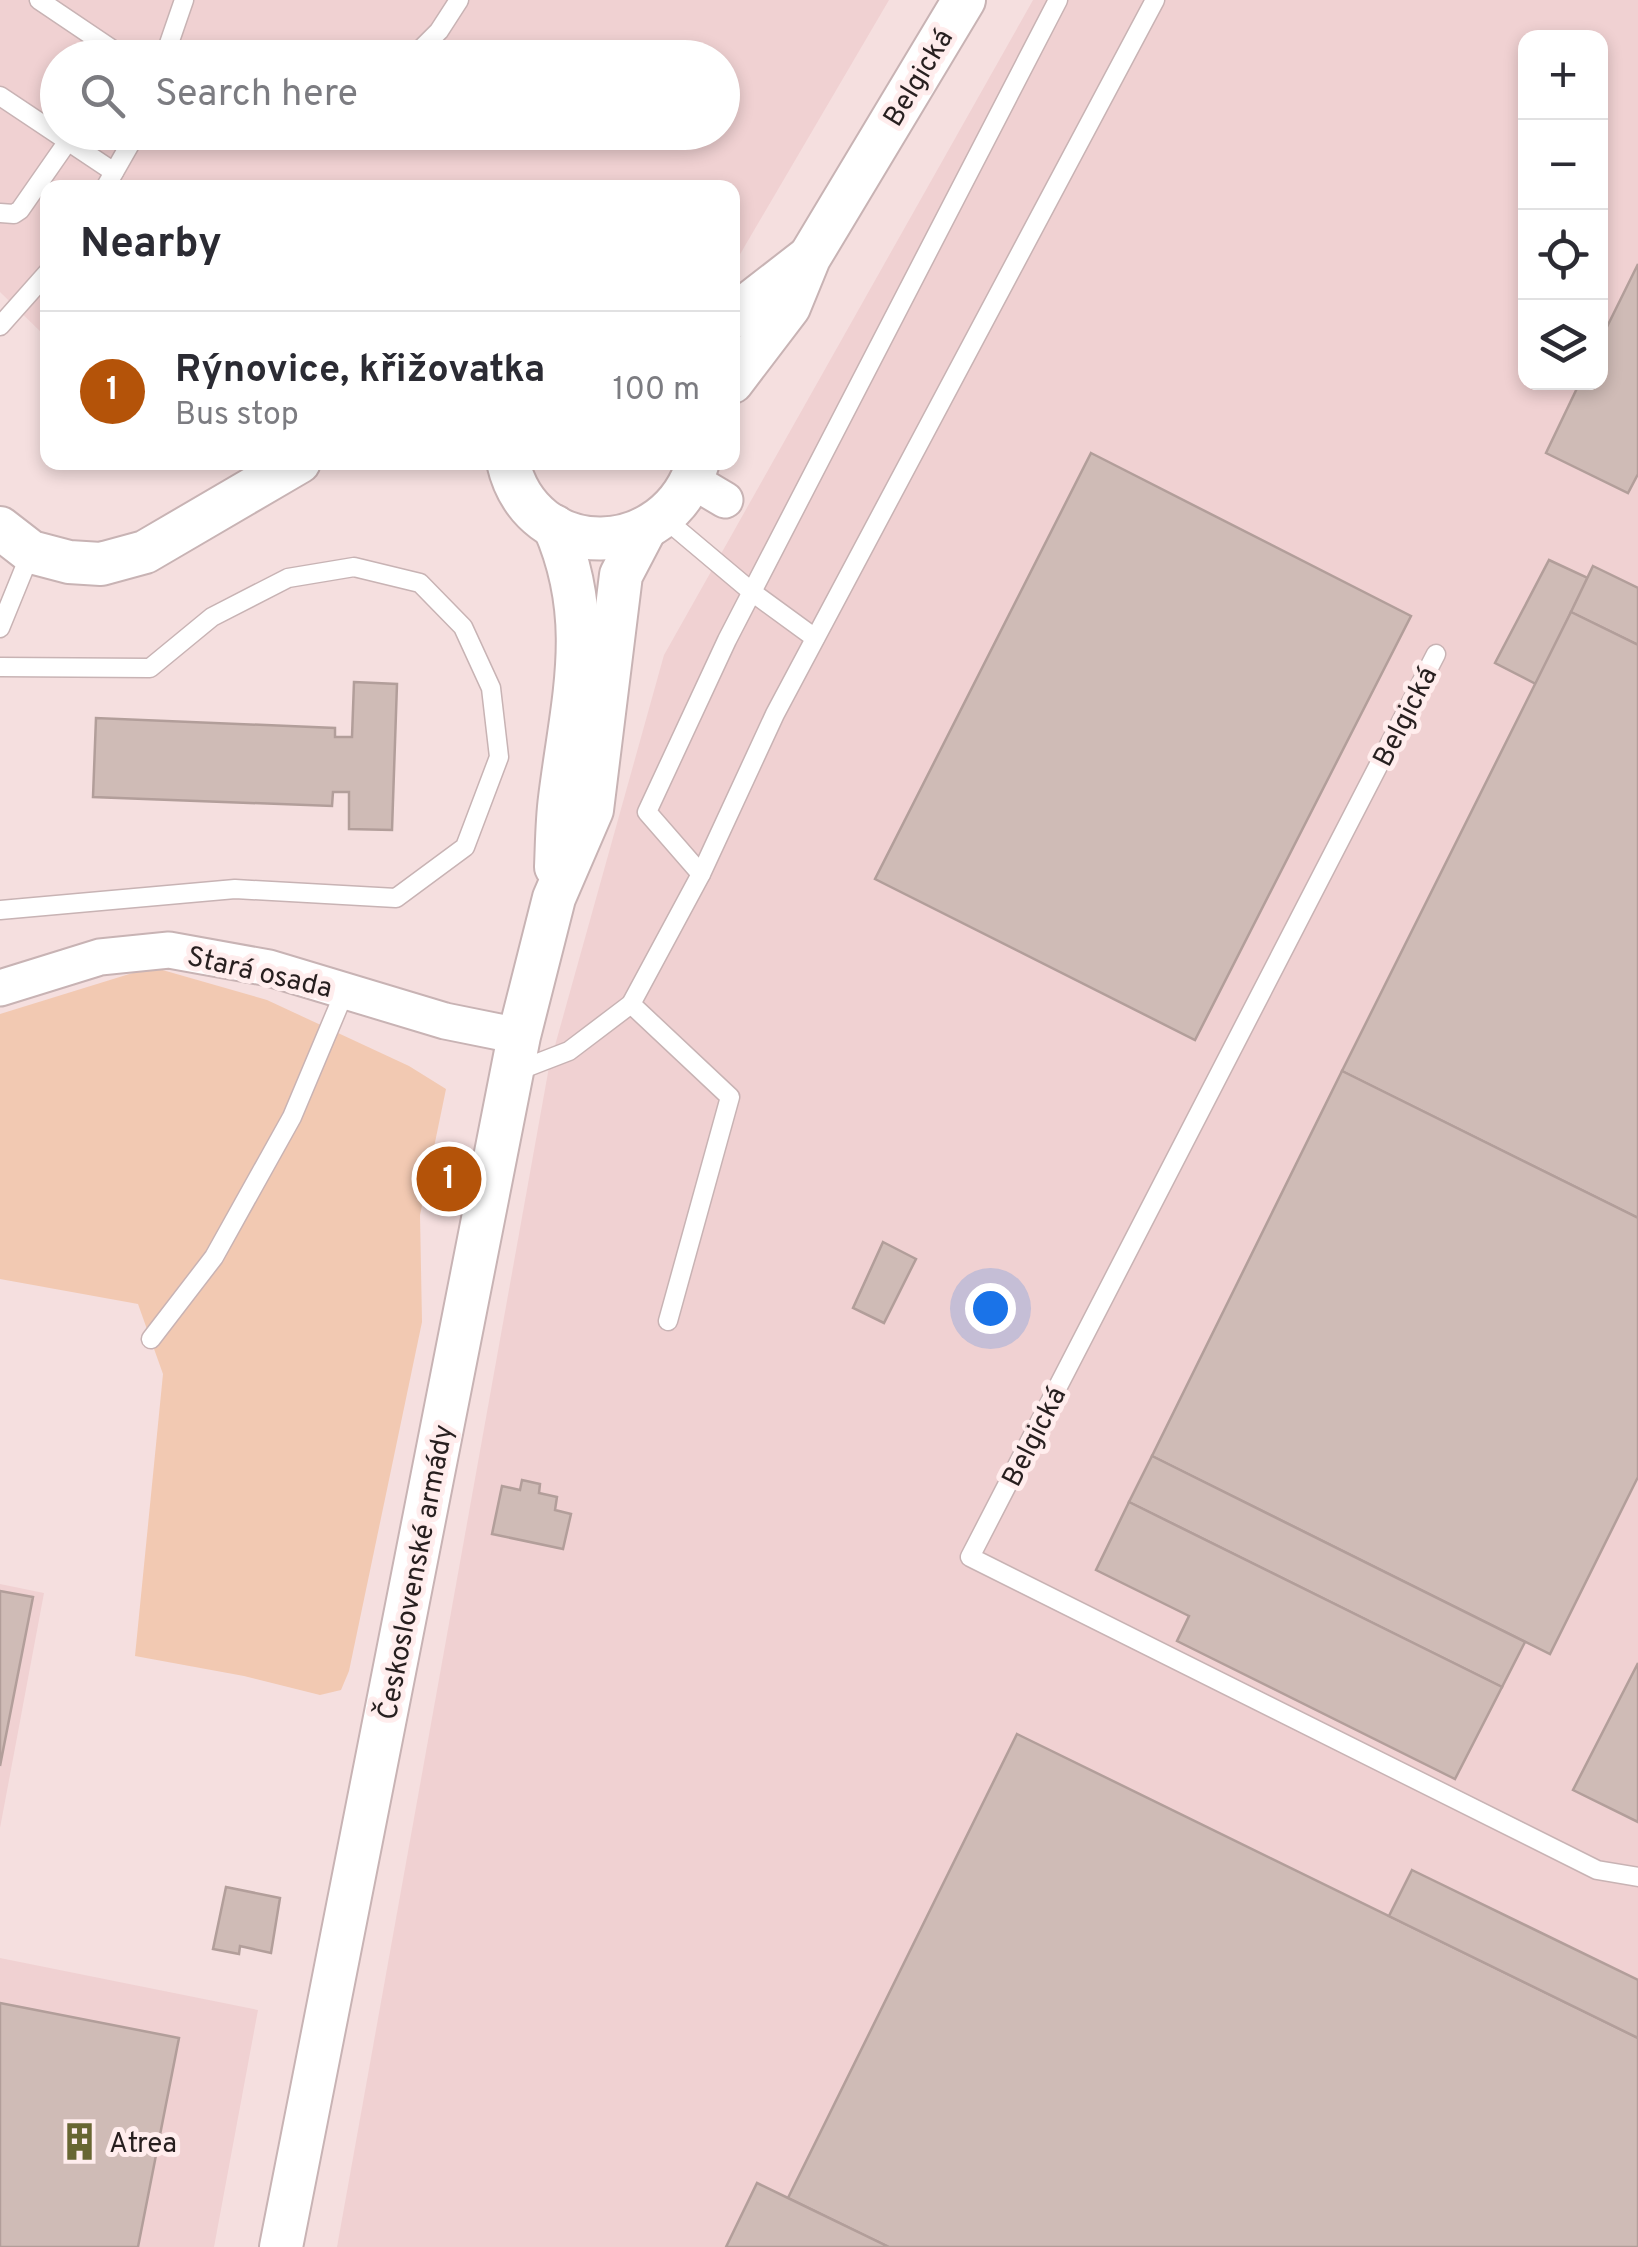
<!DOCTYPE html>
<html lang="en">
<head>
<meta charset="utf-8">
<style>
  :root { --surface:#fff; --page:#f7f7f7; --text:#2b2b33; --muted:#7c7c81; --line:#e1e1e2; --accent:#b45309 }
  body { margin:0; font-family:Overpass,sans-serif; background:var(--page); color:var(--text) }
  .controls { position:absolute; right:30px; top:30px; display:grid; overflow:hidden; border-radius:20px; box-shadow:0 5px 15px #0003 }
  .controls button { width:90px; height:90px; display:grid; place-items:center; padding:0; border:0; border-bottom:2px solid var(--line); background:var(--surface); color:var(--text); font:50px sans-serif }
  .you { position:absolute; left:990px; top:1308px; width:35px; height:35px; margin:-25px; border:8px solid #fff; border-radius:50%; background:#1a73e8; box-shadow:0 0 0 15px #1a73e833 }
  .badge { display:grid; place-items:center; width:65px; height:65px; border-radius:50%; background:var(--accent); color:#fff; font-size:32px; font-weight:700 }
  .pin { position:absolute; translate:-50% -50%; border:5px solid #fff; box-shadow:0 2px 10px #0006 }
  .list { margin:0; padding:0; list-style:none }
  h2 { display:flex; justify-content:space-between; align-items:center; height:130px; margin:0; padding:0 40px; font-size:42px }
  h2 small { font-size:32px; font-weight:400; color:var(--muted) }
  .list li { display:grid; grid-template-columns:65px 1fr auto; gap:30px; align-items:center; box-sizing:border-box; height:160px; padding:0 40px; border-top:2px solid var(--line) }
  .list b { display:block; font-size:38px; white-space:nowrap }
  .list p { margin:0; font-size:32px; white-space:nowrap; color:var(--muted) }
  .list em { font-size:32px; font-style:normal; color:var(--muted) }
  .icon { flex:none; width:55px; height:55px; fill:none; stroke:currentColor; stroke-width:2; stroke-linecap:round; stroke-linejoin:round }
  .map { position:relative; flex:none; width:1638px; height:2247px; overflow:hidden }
  .search { position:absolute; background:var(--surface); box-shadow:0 5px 15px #0003; left:40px; top:40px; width:700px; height:110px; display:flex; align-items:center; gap:25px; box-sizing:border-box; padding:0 35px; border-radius:55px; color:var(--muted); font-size:38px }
  .panel { position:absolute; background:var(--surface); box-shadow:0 5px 15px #0003; left:40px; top:180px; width:700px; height:290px; border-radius:20px }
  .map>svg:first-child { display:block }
  .built { fill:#f0d1d2; fill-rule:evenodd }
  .green { fill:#f2c9b2 }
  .building { fill:#cfbbb6; stroke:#b29e9a; stroke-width:2.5 }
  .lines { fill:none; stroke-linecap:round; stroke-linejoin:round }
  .service-casing { stroke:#c8b3b4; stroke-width:21 }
  .minor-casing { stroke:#c8b3b4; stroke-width:39 }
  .tertiary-casing { stroke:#c8b3b4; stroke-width:46 }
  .service { stroke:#fff; stroke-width:18 }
  .minor { stroke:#fff; stroke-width:35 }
  .tertiary { stroke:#fff; stroke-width:42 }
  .labels { text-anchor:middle; stroke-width:10; stroke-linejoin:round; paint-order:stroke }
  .street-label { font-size:28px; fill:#271f1f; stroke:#ffeded }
  .poi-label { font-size:28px; fill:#271f1f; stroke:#ffeded; text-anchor:start }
</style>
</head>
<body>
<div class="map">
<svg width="1638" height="2247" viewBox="0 0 1638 2247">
  <rect width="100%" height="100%" fill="#f5dfdf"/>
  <g class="built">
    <path d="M 0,0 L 889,0 L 739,256 L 733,258 L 732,188 L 48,188 L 47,338 L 0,292 ZM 58,58 L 722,58 L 722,132 L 58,132 Z"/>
    <path d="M 1033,0 L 1638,0 L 1638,2247 L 337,2247 L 549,1067 L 664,655 ZM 1526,38 L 1600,38 L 1600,382 L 1526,382 Z"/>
    <path d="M 0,1584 L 44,1593 L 0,1828 Z"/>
    <path d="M 0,1958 L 258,2010 L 214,2247 L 0,2247 Z"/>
  </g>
  <path class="green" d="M 152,967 L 267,1000 L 409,1066 L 446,1089 L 420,1215 L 422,1322 L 349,1671 L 341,1690 L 320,1695 L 244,1676 L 135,1656 L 163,1374 L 138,1304 L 0,1279 L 0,1014 Z"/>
  <g class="building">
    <path d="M 1638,264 L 1638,474 L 1628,493 L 1546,453 L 1580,382 L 1600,382 L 1600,341 Z"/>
    <path d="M 1091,453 L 1411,616 L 1195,1040 L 875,879 Z"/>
    <path d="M 1549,560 L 1588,578 L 1536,684 L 1495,663 Z"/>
    <path d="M 1593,566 L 1638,588 L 1638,645 L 1571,612 Z"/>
    <path d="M 1571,612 L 1638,645 L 1638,1218 L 1342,1071 Z"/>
    <path d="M 354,682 L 397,684 L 392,830 L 349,829 L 349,792 L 333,792 L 332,806 L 93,797 L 96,718 L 335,728 L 335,737 L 352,737 Z"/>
    <path d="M 1342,1071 L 1638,1218 L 1638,1477 L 1550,1654 L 1152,1456 Z"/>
    <path d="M 883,1242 L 916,1259 L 884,1323 L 853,1308 Z"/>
    <path d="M 1152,1456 L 1525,1642 L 1502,1687 L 1129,1502 Z"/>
    <path d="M 522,1480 L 540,1484 L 539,1493 L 557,1497 L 555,1510 L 571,1514 L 563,1549 L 492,1534 L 502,1486 L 520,1490 Z"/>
    <path d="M 1129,1502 L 1502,1687 L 1455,1779 L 1177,1641 L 1189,1616 L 1096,1570 Z"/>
    <path d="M 0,1591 L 33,1597 L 0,1766 Z"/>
    <path d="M 1638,1663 L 1638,1822 L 1573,1790 Z"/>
    <path d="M 1017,1734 L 1638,2038 L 1638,2247 L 889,2247 L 788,2198 Z"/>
    <path d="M 1412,1870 L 1638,1980 L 1638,2038 L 1389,1916 Z"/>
    <path d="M 226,1887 L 280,1898 L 271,1953 L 240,1946 L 239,1954 L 213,1949 Z"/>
    <path d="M 0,2003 L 179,2038 L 138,2247 L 0,2247 Z"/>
    <path d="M 757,2183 L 788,2198 L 889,2247 L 726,2247 Z"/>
  </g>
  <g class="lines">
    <defs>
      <g id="service">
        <path d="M 39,0 L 125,58"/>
        <path d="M 164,58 L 184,0"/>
        <path d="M 412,58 L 439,31 L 459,0"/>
        <path d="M 0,96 L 114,172"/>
        <path d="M 218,132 L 234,137 L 271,132"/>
        <path d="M 105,188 L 137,132"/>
        <path d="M 0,213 L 14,214 L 20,210 L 68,141"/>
        <path d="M 0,326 L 48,272"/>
        <path d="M 664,518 L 752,592 L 815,638"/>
        <path d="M 0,628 L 31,552"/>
        <path d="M 1436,654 L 970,1557 L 1597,1870 L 1638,1877"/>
        <path d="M 0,667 L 150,668 L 212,617 L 288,578 L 354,567 L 420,583 L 463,627 L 491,688 L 499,757 L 465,847 L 396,898 L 235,889 L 0,910"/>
        <path d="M 701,874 L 647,812 L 727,640 L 1058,0"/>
        <path d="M 631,1004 L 730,1097 L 668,1321"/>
        <path d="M 512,1073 L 569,1051 L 631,1004 L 701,874 L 775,714 L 1155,0"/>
        <path d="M 151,1339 L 214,1257 L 292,1117 L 345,991"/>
      </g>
      <g id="minor">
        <path d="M 693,481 L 725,500"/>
        <path d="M 0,988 L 100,957 L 169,950 L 269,968 L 445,1021 L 519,1036"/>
      </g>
      <g id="tertiary">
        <path d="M 732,317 L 808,258"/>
        <path d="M 732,382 L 789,307 L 809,258 L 964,0"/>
        <path d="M 508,462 C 532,566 669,562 698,462"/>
        <path d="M 554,526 C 596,621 572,701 560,798 C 557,821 557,844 556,867"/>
        <path d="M 0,528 L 31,552 L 69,562 L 101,564 L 145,552 L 299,462"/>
        <path d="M 281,2247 L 519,1036 L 554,898 L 592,810 L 621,575 L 644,531"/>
      </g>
    </defs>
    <use href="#service" class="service-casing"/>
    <use href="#minor" class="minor-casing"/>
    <use href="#tertiary" class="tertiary-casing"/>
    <use href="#service" class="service"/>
    <use href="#minor" class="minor"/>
    <use href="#tertiary" class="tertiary"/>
  </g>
  <defs>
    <symbol id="building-bare" viewBox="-9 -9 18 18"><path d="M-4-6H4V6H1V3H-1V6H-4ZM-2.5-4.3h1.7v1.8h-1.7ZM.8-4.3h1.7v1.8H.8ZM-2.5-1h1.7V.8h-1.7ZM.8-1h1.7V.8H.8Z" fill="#686632" stroke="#ffeded" stroke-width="2.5" paint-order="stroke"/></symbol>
  </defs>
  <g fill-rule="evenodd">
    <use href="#building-bare" x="52" y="2114" width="55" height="55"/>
  </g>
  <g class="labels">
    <g class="street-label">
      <text transform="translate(917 77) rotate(-59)" y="10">Belgická</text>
      <text transform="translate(1404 716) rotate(-63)" y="10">Belgická</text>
      <text transform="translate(260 971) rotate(13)" y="10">Stará osada</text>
      <text transform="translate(1033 1436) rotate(-63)" y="10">Belgická</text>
      <text transform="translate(414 1572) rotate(-79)" y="10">Československé armády</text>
    </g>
    <g class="poi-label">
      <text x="109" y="2152">Atrea</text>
    </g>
  </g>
</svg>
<div class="controls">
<button>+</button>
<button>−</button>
<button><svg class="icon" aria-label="locate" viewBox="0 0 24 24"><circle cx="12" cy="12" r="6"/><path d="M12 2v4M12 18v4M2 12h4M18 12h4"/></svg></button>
<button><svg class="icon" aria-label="layers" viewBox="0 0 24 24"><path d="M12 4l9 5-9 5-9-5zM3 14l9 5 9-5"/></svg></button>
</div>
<div class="you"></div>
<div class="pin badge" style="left:449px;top:1179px">1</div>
<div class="search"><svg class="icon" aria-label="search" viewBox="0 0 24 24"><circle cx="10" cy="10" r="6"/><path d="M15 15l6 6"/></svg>Search here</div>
<section class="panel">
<h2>Nearby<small></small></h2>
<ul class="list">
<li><span class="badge">1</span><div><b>Rýnovice, křižovatka</b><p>Bus stop</p></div><em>100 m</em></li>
</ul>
</section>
</div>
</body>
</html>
